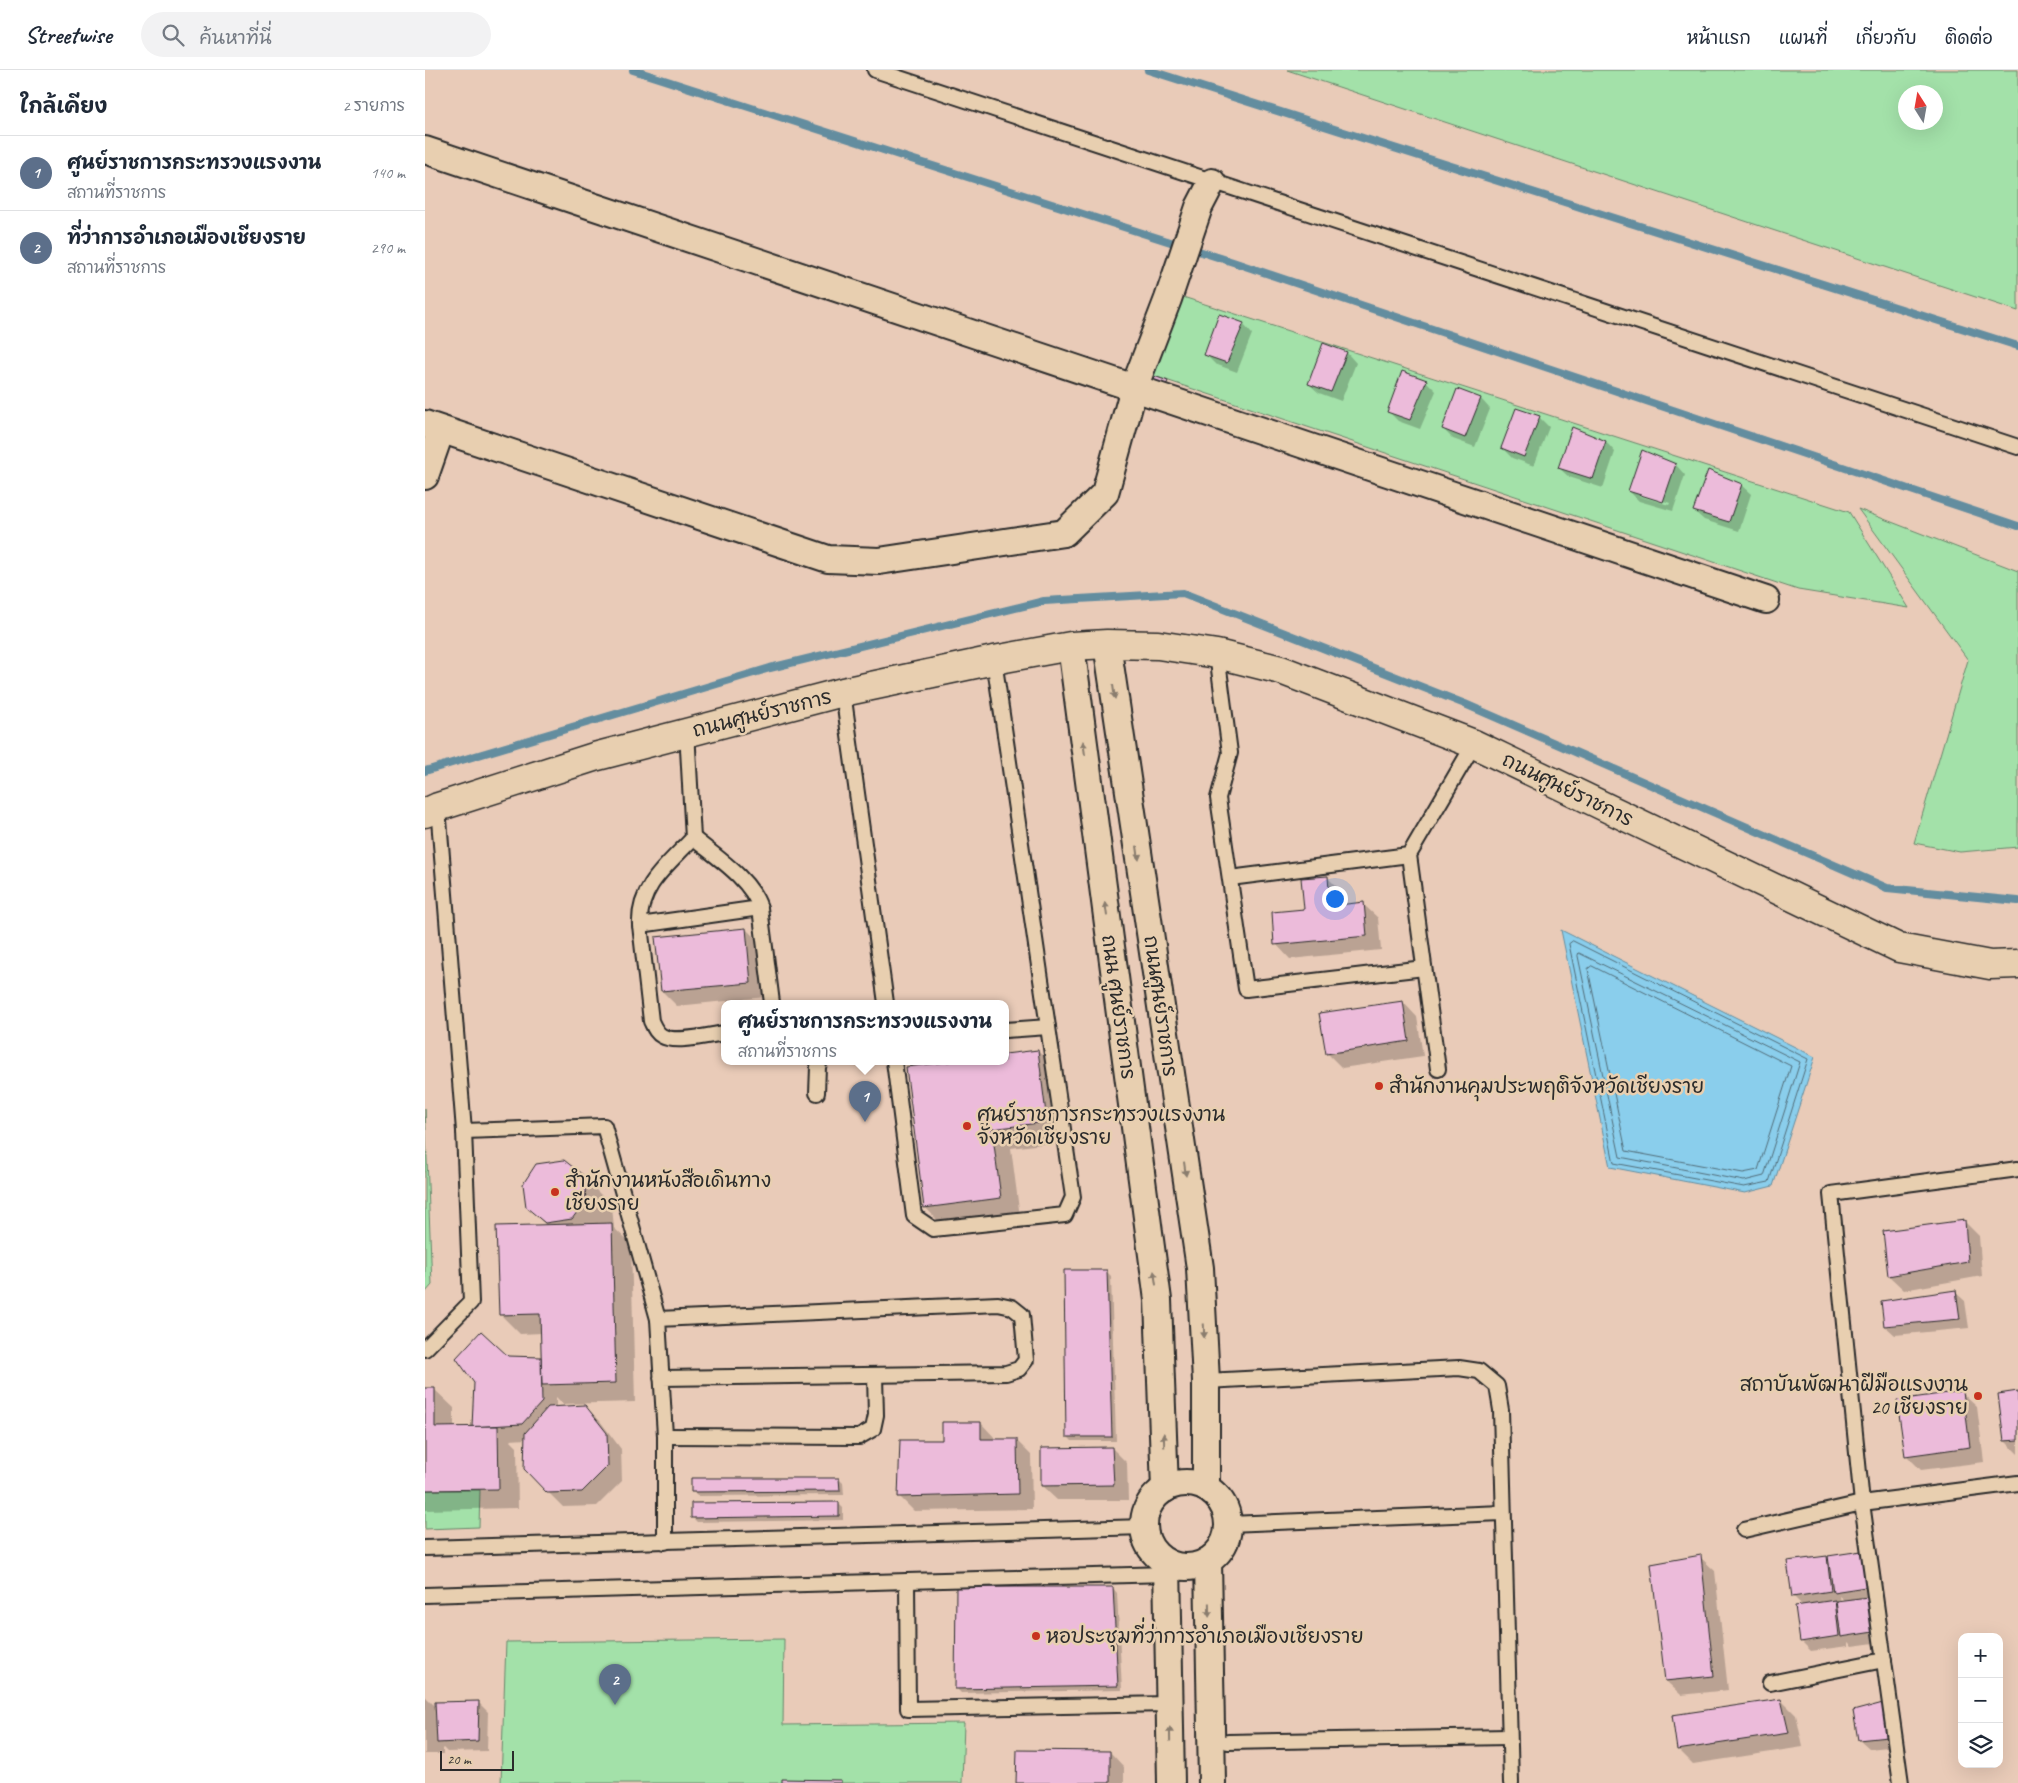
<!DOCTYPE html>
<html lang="th">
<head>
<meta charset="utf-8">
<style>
  :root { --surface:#fff; --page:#f2f2f3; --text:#1f2937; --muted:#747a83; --line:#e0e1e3; --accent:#7c3aed }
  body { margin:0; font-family:Caveat,"Playpen Sans Thai",sans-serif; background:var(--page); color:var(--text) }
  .controls { position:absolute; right:15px; bottom:15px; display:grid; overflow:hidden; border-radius:10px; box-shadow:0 5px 20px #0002 }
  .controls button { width:45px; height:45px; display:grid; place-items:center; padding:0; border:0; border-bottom:1px solid var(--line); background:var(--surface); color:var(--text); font:25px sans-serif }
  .compass { position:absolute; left:1473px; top:15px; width:45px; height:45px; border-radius:50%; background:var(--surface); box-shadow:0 5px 20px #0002; rotate:349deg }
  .scale { position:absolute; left:15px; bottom:12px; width:74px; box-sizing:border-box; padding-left:5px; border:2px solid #2b2b2b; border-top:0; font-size:14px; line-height:18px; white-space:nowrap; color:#2b2b2b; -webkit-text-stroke:4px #e8cfb0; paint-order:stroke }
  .you { position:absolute; left:909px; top:828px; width:18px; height:18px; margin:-12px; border:4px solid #fff; border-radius:50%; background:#1a73e8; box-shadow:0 0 0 8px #1a73e833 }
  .badge { display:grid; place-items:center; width:32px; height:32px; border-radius:50%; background:var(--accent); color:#fff; font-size:16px; font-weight:700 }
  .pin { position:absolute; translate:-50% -41px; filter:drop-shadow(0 1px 2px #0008) }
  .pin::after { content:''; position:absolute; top:26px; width:18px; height:15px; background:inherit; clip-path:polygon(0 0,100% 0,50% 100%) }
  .popup { position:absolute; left:296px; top:930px; width:288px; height:65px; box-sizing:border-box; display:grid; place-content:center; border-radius:10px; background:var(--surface); filter:drop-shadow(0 1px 4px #0005); font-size:16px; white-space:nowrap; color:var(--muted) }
  .popup b { font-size:19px; color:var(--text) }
  .popup::after { content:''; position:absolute; left:50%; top:100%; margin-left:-10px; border:10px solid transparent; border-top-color:var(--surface) }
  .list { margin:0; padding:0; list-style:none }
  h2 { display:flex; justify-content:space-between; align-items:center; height:65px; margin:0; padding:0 20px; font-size:21px }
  h2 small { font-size:16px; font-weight:400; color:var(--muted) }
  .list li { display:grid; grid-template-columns:32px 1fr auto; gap:15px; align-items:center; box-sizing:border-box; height:75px; padding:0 20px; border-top:1px solid var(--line) }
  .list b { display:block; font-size:19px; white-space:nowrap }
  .list p { margin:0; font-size:16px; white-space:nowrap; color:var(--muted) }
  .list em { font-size:16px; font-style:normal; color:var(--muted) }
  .icon { flex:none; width:28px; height:28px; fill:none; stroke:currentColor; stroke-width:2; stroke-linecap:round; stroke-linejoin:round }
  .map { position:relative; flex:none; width:1593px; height:1713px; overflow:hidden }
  header { display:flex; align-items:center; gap:30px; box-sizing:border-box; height:70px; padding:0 25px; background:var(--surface); border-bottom:1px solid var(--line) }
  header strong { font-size:24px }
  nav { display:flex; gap:28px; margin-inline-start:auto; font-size:18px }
  .search { width:350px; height:45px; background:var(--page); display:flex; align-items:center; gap:12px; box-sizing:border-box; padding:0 18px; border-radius:28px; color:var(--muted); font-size:19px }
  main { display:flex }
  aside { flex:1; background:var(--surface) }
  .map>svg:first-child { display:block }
  .green { fill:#a3e1a9; stroke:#67866a; fill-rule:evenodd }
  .water { fill:#8aceec; stroke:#648d9f }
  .shadow { fill:#0003; fill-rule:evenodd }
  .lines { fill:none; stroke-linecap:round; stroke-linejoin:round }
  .shore { stroke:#516c78; stroke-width:1 }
  .stream { stroke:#648d9f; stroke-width:8 }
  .building { fill:#ecbbda; stroke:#2b2b2b }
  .service-casing { stroke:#2b2b2b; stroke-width:18 }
  .minor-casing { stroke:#2b2b2b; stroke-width:30 }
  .tertiary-casing { stroke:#2b2b2b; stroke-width:31 }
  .service { stroke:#e8cfb0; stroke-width:14 }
  .minor { stroke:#e8cfb0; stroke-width:26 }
  .tertiary { stroke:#e8cfb0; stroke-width:28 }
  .oneway { fill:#8a7d6e }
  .poi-dot { fill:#c8321e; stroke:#e8cfb0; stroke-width:2 }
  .labels { text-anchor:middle; stroke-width:5; stroke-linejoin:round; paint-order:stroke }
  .street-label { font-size:20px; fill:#2b2b2b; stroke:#e8cfb0 }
  .poi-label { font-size:20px; fill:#2b2b2b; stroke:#e8cfb0; text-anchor:start }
</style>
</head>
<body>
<header>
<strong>Streetwise</strong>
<div class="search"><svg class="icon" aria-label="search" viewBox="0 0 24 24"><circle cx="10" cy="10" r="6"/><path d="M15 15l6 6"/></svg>ค้นหาที่นี่</div>
<nav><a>หน้าแรก</a><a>แผนที่</a><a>เกี่ยวกับ</a><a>ติดต่อ</a></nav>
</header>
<main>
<aside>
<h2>ใกล้เคียง<small>2 รายการ</small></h2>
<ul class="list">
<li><span class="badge" style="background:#5c6f8a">1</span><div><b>ศูนย์ราชการกระทรวงแรงงาน</b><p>สถานที่ราชการ</p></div><em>140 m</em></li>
<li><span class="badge" style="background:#5c6f8a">2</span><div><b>ที่ว่าการอำเภอเมืองเชียงราย</b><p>สถานที่ราชการ</p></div><em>290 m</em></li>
</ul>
</aside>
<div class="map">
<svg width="1593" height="1713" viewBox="0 0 1593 1713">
  <rect width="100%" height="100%" fill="#e9cbb8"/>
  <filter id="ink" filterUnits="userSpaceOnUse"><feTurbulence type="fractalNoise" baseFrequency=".02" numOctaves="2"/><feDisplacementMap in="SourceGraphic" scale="10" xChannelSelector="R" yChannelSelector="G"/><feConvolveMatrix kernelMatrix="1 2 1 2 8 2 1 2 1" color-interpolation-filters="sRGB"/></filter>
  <g filter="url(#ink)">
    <g class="green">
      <path d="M 862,0 L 1593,0 L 1593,241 ZM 1510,22 L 1510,52 L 1480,52 L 1480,22 Z"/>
      <path d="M 758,227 L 1424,442 L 1484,538 L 1373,520 L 726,305 Z"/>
      <path d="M 1433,439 L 1593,501 L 1593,777 L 1535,782 L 1489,773 L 1543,590 Z"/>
      <path d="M 0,1038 L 7,1215 L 0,1223 Z"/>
      <path d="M 0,1420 L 55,1420 L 54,1457 L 0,1459 Z"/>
      <path d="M 359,1569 L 358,1655 L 539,1653 L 537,1713 L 76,1713 L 81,1572 Z"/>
    </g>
    <path class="water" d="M 1136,860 L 1390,987 L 1348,1116 L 1320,1123 L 1185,1097 Z"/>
    <g class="shadow">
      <path d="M 818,254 L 827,264 L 812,302 L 790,294 L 780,284 Z"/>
      <path d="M 899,275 L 922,283 L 931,293 L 916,331 L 894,323 L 884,314 Z"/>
      <path d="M 1001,311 L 1011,321 L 995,359 L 973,351 L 964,342 Z"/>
      <path d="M 1056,329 L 1065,339 L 1050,377 L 1028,369 L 1018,359 Z"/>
      <path d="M 1091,339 L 1115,348 L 1124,357 L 1109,396 L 1087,388 L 1077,378 Z"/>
      <path d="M 1181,372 L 1190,382 L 1178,418 L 1144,407 L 1134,398 Z"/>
      <path d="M 1218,382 L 1251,395 L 1260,405 L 1248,441 L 1214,431 L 1204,421 ZM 1214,423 L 1245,433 L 1244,435 L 1214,426 Z"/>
      <path d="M 1316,415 L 1326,424 L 1314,461 L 1279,450 L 1269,441 Z"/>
      <path d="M 902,807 L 917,822 L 918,836 L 938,834 L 953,848 L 956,880 L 865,889 L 851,874 L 880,840 Z"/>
      <path d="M 321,859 L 336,874 L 340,927 L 252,936 L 237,921 Z"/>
      <path d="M 978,932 L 992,947 L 998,986 L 917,998 L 902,983 Z"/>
      <path d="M 613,981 L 632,1001 L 641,1071 L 586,1078 L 595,1147 L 519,1157 L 500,1137 L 482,998 L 539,991 L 580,991 L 580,986 Z"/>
      <path d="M 158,1107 L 187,1136 L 189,1158 L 206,1174 L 210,1332 L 138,1334 L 131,1327 L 131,1338 L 160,1336 L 175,1351 L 196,1379 L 197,1411 L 172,1436 L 138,1437 L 123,1422 L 101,1369 L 85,1370 L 92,1377 L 93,1438 L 0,1440 L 0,1319 L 9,1319 L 29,1338 L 29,1358 L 49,1358 L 82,1287 L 115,1288 L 117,1290 L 117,1263 L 95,1264 L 75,1244 L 122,1156 L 102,1137 Z"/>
      <path d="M 1539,1151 L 1554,1166 L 1557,1206 L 1479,1220 L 1464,1206 Z"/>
      <path d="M 681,1201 L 686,1206 L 691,1371 L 647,1371 L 642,1366 Z"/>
      <path d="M 1530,1222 L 1540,1231 L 1544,1258 L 1470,1265 L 1460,1256 Z"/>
      <path d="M 1537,1323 L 1552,1337 L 1559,1392 L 1496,1400 L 1481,1385 Z"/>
      <path d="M 1593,1323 L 1593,1384 L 1580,1371 Z"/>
      <path d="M 556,1353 L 570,1368 L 570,1370 L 592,1371 L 606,1385 L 607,1439 L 489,1441 L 474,1426 L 518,1371 Z"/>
      <path d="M 687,1378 L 702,1393 L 703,1430 L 632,1430 L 617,1416 Z"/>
      <path d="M 414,1409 L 418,1413 L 419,1425 L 272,1426 L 267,1421 Z"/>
      <path d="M 413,1433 L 418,1438 L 418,1450 L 272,1452 L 267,1447 Z"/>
      <path d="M 1443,1481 L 1453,1491 L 1456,1526 L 1450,1526 L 1460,1537 L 1464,1571 L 1427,1576 L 1423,1572 L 1423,1576 L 1386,1581 L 1376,1571 L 1378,1536 L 1368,1526 L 1401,1487 L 1405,1491 ZM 1414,1526 L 1420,1531 L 1415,1532 Z"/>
      <path d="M 1275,1487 L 1290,1501 L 1303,1620 L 1256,1625 L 1241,1611 Z"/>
      <path d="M 688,1518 L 692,1523 L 697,1620 L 536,1623 L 532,1619 Z"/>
      <path d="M 0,1626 L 12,1638 L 53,1632 L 63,1642 L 62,1681 L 22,1682 L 18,1678 L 18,1684 L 0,1684 Z"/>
      <path d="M 1356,1630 L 1371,1645 L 1378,1677 L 1268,1694 L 1253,1679 Z"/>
      <path d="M 1457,1635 L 1472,1676 L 1444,1679 L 1434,1670 Z"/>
      <path d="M 685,1682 L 699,1697 L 699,1713 L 592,1713 Z"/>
    </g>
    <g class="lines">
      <g class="shore">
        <path d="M 1148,871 L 1383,989 L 1344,1112 L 1319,1117 L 1189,1093 L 1144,874 Z"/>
        <path d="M 1154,883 L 1375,992 L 1339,1106 L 1319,1111 L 1195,1087 L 1153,886 Z"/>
        <path d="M 1167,896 L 1366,996 L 1333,1100 L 1318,1103 L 1201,1081 L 1163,899 Z"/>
      </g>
      <g class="stream">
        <path d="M 208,0 L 808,192 L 1593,456"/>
        <path d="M 723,0 L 1593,276"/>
        <path d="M 0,701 L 345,598 L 619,531 L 758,523 L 1040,634 L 1462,818 L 1593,831"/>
      </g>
    </g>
    <g class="building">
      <path d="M 794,244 L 819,253 L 802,293 L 779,285 Z"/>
      <path d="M 898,273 L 922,282 L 906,322 L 883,314 Z"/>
      <path d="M 977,301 L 1002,310 L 985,350 L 962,342 Z"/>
      <path d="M 726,305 L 743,311 L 739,320 L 722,314 Z"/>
      <path d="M 1032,319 L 1056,328 L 1040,368 L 1017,359 Z"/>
      <path d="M 1091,338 L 1115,346 L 1099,387 L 1076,378 Z"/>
      <path d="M 1147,357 L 1181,371 L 1168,409 L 1133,398 Z"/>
      <path d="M 1217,380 L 1251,394 L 1238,432 L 1203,421 Z"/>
      <path d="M 1283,400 L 1317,414 L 1304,452 L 1268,441 Z"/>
      <path d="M 903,806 L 905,836 L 939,832 L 942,866 L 849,875 L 847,842 L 879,839 L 876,808 Z"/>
      <path d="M 321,858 L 326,913 L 236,921 L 230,867 Z"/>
      <path d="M 978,931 L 984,971 L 901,984 L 894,943 Z"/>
      <path d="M 613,980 L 622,1052 L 567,1059 L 576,1128 L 499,1138 L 481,997 L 530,991 L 580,991 L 580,984 Z"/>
      <path d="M 139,1090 L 159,1106 L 161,1130 L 147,1149 L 120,1153 L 101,1137 L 98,1114 L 111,1094 Z"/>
      <path d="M 1540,1150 L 1543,1192 L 1463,1206 L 1458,1161 Z"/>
      <path d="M 187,1153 L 191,1313 L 117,1315 L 115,1244 L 74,1245 L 71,1156 Z"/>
      <path d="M 639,1200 L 682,1200 L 687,1367 L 641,1367 Z"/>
      <path d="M 1531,1220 L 1535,1249 L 1459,1256 L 1456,1231 Z"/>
      <path d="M 56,1261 L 83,1286 L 116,1287 L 117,1332 L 97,1354 L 47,1357 L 49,1313 L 31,1288 Z"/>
      <path d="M 0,1318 L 10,1318 L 10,1357 L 73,1356 L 74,1419 L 0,1420 Z"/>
      <path d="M 1538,1321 L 1545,1377 L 1480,1386 L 1472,1330 Z"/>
      <path d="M 1593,1321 L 1593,1370 L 1579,1371 L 1573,1324 Z"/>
      <path d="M 160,1335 L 182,1363 L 183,1396 L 157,1422 L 122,1423 L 99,1399 L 100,1363 L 123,1337 Z"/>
      <path d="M 517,1352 L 556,1352 L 556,1369 L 592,1369 L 593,1424 L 473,1427 L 475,1370 L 517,1370 Z"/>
      <path d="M 687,1377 L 689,1415 L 616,1416 L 616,1378 Z"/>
      <path d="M 266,1408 L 414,1408 L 415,1421 L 266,1422 Z"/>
      <path d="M 414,1432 L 414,1446 L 266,1448 L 266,1433 Z"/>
      <path d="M 1443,1480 L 1447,1516 L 1408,1522 L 1403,1486 Z"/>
      <path d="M 1276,1485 L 1289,1606 L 1240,1611 L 1226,1494 Z"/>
      <path d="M 1402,1486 L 1406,1521 L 1367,1527 L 1362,1491 Z"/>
      <path d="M 531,1517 L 688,1517 L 693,1616 L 530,1619 Z"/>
      <path d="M 1451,1526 L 1455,1561 L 1416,1567 L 1411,1531 Z"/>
      <path d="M 1410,1530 L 1414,1566 L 1375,1572 L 1370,1536 Z"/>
      <path d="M 1356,1629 L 1364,1663 L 1252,1680 L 1247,1645 Z"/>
      <path d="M 54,1631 L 53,1671 L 12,1673 L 10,1632 Z"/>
      <path d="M 1458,1633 L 1463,1667 L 1433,1670 L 1428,1641 Z"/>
      <path d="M 592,1680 L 685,1681 L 685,1713 L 591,1713 Z"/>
      <path d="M 357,1709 L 416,1710 L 416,1713 L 357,1713 Z"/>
    </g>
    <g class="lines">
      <defs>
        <g id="service">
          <path d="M 450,0 L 1593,377"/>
          <path d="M 792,584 L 805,683 L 793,728 L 821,919 L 999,898"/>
          <path d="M 418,622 L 461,933"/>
          <path d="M 262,661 L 268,768 C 244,794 213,816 215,855 L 335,838"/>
          <path d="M 268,768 C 291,787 326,809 335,838 L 347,933"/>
          <path d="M 805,808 L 984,785"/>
          <path d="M 215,855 L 226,951 C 229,957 231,963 237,966 C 251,974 284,965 300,963"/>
          <path d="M 580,960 L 623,957"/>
          <path d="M 469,991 L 489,1146 L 508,1159 L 640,1145 L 648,1127 L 569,590"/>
          <path d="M 1013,999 L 984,785 L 1049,674"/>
          <path d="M 392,1023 L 393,997 L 395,991"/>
          <path d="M 39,1061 L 179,1056 L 233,1249"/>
          <path d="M 0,1279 L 46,1232 L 39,1061 L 13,737"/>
          <path d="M 236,1308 L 581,1303 L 594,1299 L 601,1290 L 597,1245 L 587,1237 L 573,1234 L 233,1249 L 240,1366 L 240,1472"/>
          <path d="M 781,1311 L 1034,1298 L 1054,1301 L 1072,1316 L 1076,1340 L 1086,1713"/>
          <path d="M 240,1366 L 434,1367 L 448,1359 L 451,1345 L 450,1306"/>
          <path d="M 804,1454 L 1078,1443"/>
          <path d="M 1319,1460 L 1437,1433 L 1593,1413"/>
          <path d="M 0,1478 L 719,1457"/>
          <path d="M 482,1511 L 743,1504"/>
          <path d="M 0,1525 L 482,1511 L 483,1639 L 745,1634"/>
          <path d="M 1345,1613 L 1459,1590"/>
          <path d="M 803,1672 L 1084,1667"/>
          <path d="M 1476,1713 L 1437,1433 L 1406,1124 L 1593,1099"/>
        </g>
        <g id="minor">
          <path d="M 0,80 L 1341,530"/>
          <path d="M 0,354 L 403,489 L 454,491 L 639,463 L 680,423 L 709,318 L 743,229 L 774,137 L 787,112"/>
          <path d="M 0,406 L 16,360"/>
          <path d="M 682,574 L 775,1198 L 781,1311 L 781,1418"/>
          <path d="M 646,576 L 733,1230 L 740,1419"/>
          <circle cx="761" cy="1455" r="42"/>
          <path d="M 783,1491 L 787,1713"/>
          <path d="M 742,1493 L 746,1713"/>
        </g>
        <path id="tertiary" d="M 0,743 L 13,737 L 169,687 L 418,622 L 569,590 L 646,576 L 682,574 L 733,575 L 792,584 L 856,600 L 1049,674 L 1474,878 L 1565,895 L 1593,894"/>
      </defs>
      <use href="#service" class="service-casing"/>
      <use href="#minor" class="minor-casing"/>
      <use href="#tertiary" class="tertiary-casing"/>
      <use href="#service" class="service"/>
      <use href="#minor" class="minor"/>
      <use href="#tertiary" class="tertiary"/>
    </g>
    <defs><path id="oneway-solid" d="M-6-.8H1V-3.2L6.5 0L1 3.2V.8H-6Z" transform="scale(1.25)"/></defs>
    <g class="oneway">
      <use href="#oneway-solid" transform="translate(689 622) rotate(82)"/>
      <use href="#oneway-solid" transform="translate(659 678) rotate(-98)"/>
      <use href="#oneway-solid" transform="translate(713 783) rotate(82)"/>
      <use href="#oneway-solid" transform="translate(681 839) rotate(-98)"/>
      <use href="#oneway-solid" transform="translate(760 1099) rotate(82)"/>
      <use href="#oneway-solid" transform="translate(730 1208) rotate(-98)"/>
      <use href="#oneway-solid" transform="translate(779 1261) rotate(88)"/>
      <use href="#oneway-solid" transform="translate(739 1370) rotate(-92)"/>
      <use href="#oneway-solid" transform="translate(784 1540) rotate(89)"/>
      <use href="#oneway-solid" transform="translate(745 1664) rotate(-91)"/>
    </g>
  </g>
  <g class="poi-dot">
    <circle cx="954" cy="1016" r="5"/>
    <circle cx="542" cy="1056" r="5"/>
    <circle cx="130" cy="1122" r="5"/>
    <circle cx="1553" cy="1326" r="5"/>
    <circle cx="611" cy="1566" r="5"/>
  </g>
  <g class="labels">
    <g class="street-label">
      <text transform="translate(337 643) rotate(-14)" y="7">ถนนศูนย์ราชการ</text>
      <text transform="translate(1143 719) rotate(26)" y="7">ถนนศูนย์ราชการ</text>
      <text transform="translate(736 936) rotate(82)" y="7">ถนนศูนย์ราชการ</text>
      <text transform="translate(694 937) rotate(82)" y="7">ถนน ศูนย์ราชการ</text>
    </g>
    <g class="poi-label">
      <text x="964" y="1023">สำนักงานคุมประพฤติจังหวัดเชียงราย</text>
      <text x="552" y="1051">ศูนย์ราชการกระทรวงแรงงาน<tspan x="552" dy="23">จังหวัดเชียงราย</tspan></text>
      <text x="140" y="1117">สำนักงานหนังสือเดินทาง<tspan x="140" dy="23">เชียงราย</tspan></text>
      <text x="1543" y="1321" text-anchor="end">สถาบันพัฒนาฝีมือแรงงาน<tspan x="1543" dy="23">20 เชียงราย</tspan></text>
      <text x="621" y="1573">หอประชุมที่ว่าการอำเภอเมืองเชียงราย</text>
    </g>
  </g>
</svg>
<div class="controls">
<button>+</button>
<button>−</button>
<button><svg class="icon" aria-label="layers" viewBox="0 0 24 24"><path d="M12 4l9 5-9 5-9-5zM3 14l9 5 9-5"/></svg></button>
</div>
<svg class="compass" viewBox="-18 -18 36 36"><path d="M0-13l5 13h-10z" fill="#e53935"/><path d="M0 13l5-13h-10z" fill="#747a83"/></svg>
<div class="scale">20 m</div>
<div class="you"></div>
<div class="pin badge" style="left:440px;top:1052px;background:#5c6f8a">1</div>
<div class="popup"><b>ศูนย์ราชการกระทรวงแรงงาน</b>สถานที่ราชการ</div>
<div class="pin badge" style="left:190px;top:1635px;background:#5c6f8a">2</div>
</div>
</main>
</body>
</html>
